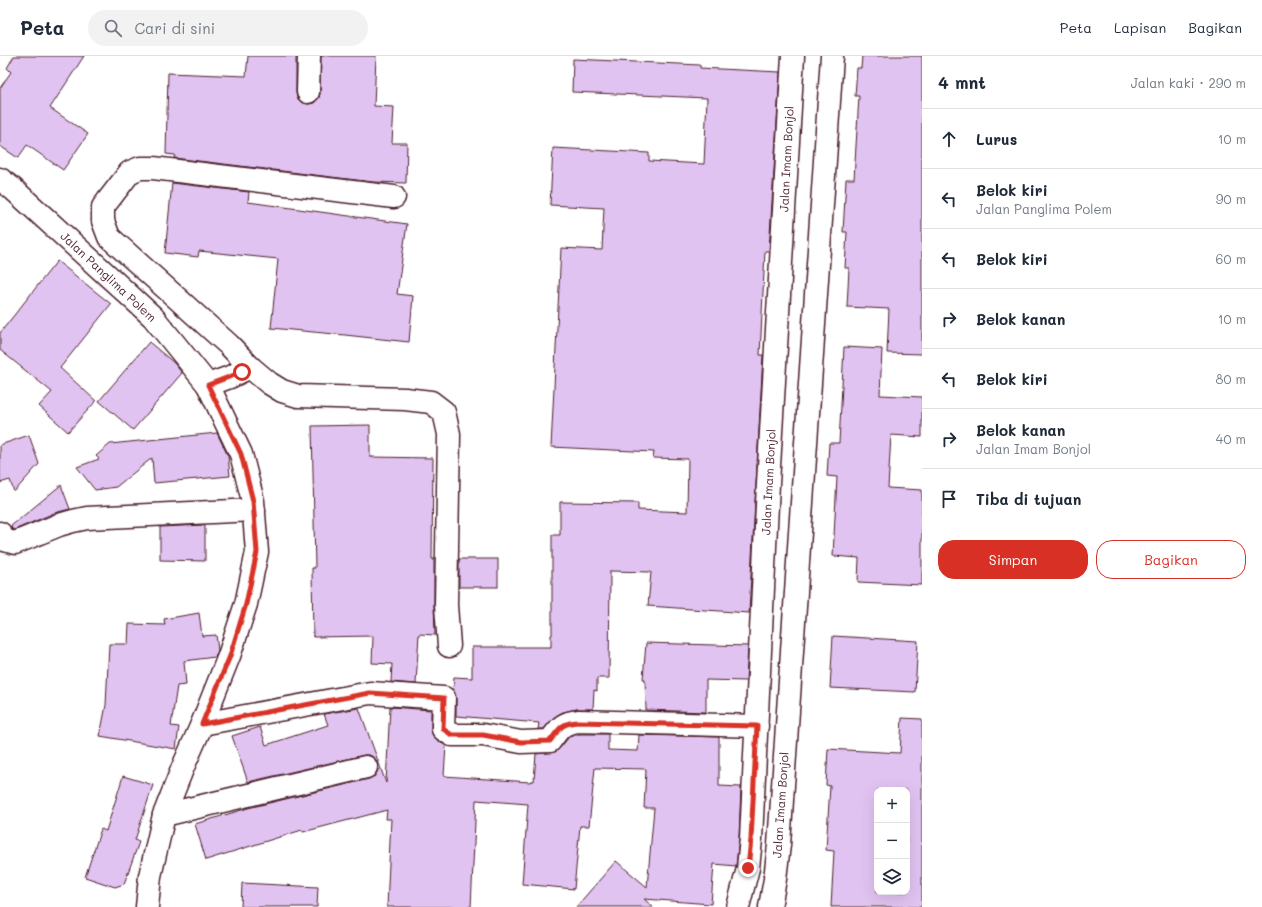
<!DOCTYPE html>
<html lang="id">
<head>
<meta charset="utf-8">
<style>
  :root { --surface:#fff; --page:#f2f2f3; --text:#1f2937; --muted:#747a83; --line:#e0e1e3; --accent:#d93025 }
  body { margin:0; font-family:Mali,sans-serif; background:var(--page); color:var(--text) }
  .controls { position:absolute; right:12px; bottom:12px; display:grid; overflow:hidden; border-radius:8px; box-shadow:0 4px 16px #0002 }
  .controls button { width:36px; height:36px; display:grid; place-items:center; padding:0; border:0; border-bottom:1px solid var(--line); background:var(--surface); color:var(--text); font:20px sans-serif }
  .stop { position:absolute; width:12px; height:12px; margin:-9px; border:3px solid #d93025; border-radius:50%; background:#fff }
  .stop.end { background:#d93025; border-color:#fff; box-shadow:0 1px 4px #0008 }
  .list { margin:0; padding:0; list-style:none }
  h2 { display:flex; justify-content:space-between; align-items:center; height:52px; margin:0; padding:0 16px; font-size:17px }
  h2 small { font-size:13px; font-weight:400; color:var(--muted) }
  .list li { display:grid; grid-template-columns:26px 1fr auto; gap:12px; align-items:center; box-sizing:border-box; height:60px; padding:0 16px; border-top:1px solid var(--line) }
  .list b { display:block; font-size:15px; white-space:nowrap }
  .list p { margin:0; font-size:13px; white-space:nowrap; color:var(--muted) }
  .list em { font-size:13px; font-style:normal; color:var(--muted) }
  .actions { display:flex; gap:8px; padding:12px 16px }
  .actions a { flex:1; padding:9px 0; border:1px solid var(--accent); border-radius:16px; text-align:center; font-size:14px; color:var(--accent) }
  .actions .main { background:var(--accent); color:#fff }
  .icon { flex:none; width:22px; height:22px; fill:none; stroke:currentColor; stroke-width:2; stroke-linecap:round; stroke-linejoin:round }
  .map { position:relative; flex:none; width:922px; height:851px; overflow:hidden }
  header { display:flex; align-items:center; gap:24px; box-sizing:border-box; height:56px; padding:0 20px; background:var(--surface); border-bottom:1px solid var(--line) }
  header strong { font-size:19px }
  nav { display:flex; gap:22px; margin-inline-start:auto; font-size:14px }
  .search { width:280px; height:36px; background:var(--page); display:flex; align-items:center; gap:10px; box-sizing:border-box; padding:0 14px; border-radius:22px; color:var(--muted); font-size:15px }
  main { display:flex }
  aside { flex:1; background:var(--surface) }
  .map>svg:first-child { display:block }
  .building { fill:#e1c3f1; stroke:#4a1f2b; fill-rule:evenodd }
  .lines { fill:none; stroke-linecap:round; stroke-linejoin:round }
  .minor-casing { stroke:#4a1f2b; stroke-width:25 }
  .major-casing { stroke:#4a1f2b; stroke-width:25 }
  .minor { stroke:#fff; stroke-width:22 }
  .major { stroke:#fff; stroke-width:22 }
  .route { stroke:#d93025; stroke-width:5 }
  .labels { text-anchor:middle; stroke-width:3; stroke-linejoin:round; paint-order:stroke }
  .street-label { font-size:12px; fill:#4a1f2b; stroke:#fff }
</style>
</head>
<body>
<header>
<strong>Peta</strong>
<div class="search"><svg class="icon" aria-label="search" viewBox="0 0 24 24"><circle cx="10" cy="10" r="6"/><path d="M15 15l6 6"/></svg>Cari di sini</div>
<nav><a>Peta</a><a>Lapisan</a><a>Bagikan</a></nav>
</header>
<main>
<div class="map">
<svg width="922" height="851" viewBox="0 0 922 851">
  <rect width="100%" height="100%" fill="#fff"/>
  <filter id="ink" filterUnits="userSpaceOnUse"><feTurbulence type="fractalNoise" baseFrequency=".025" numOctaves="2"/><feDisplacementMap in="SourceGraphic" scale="8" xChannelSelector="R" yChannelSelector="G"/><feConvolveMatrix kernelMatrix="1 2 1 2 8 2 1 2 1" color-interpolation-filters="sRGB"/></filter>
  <g filter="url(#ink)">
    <g class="building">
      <path d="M 14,0 L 84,0 L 50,52 L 88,78 L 63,114 L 27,89 L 18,102 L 0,90 L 0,32 L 11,16 L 7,12 Z"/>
      <path d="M 248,0 L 296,0 L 296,36 L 297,42 L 301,46 L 308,48 L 314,47 L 319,42 L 320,37 L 321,0 L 376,0 L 374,50 L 394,51 L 392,87 L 407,87 L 406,127 L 373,126 L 174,102 L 175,99 L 166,98 L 168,17 L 246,20 Z"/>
      <path d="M 862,0 L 922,0 L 922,298 L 887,297 L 889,253 L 847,251 L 849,212 L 845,212 L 847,176 L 843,176 L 846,123 L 854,123 L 859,40 L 855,40 L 857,12 L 861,12 Z"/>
      <path d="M 573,3 L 700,9 L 700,12 L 780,16 L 769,195 L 765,195 L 760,299 L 763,299 L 749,557 L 648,550 L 651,516 L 610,515 L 609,622 L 597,622 L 597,635 L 594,634 L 593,653 L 577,653 L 563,656 L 553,662 L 544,673 L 538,673 L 539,667 L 456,660 L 456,642 L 453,634 L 454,621 L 472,622 L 472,591 L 551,591 L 551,579 L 552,579 L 552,479 L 560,479 L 560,446 L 638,447 L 638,454 L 687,456 L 688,403 L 653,402 L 654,396 L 551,391 L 561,192 L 602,194 L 604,152 L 550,149 L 553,92 L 649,97 L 649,105 L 704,108 L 707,42 L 572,36 Z"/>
      <path d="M 172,127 L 249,136 L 248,146 L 407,168 L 397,238 L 413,240 L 409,286 L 345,279 L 271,272 L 278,203 L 199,195 L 198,201 L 165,197 Z"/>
      <path d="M 57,205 L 111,248 L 60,312 L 96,345 L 68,376 L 39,350 L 52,336 L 0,294 L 0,277 Z"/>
      <path d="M 149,286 L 174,307 L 182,317 L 133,374 L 99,345 Z"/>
      <path d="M 844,291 L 882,293 L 880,339 L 922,341 L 922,381 L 891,379 L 888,432 L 922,434 L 922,529 L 858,526 L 859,502 L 833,500 L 837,421 L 827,420 L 829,387 L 839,387 Z"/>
      <path d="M 370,369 L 370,401 L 433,402 L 432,503 L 434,503 L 434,549 L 435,579 L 419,578 L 416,628 L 391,626 L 392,608 L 372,607 L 373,580 L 313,581 L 312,512 L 315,512 L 312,370 Z"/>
      <path d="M 217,377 L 228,400 L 230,420 L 154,427 L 152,402 L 116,431 L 95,434 L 77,411 L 99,403 L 96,400 L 110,388 Z"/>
      <path d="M 29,379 L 39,408 L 14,436 L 10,424 L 0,427 L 0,389 Z"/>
      <path d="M 61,429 L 70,453 L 54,457 L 14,474 L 12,473 L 11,470 Z"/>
      <path d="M 205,469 L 205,505 L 160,504 L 160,471 Z"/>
      <rect x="459" y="503" width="39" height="28"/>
      <path d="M 199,557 L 202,580 L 216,579 L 218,594 L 215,601 L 184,605 L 186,629 L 177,630 L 171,670 L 179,671 L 176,693 L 100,680 L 106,649 L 109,588 L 128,588 L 129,568 L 165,569 L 164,563 Z"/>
      <path d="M 833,580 L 918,585 L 915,636 L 830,632 Z"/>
      <path d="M 646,587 L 748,590 L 746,625 L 706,624 L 706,656 L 646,654 L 645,623 L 643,623 Z"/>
      <path d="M 390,651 L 431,654 L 431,673 L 432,678 L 436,683 L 446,690 L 444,720 L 530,726 L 531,725 L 534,725 L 536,698 L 555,696 L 560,692 L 569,681 L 580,678 L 608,678 L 608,694 L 638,695 L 639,679 L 719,681 L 719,730 L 741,731 L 739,782 L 736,810 L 714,808 L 711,848 L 644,843 L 653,851 L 576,851 L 616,805 L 647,831 L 654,752 L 644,752 L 646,713 L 595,712 L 589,770 L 580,770 L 574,833 L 522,828 L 528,748 L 476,744 L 471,851 L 387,851 L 391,763 L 386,763 L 387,754 L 303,776 L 302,774 L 206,804 L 195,768 L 248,752 L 369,723 L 375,720 L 378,714 L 378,708 L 375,703 L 370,699 L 364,699 L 248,726 L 232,680 L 260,671 L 266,689 L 328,669 L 324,658 L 359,652 L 386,727 Z"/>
      <path d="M 902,662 L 922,663 L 922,851 L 831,851 L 834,795 L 826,794 L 830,730 L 826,729 L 828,693 L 900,697 ZM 877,734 L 907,734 L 907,836 L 877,836 Z"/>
      <path d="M 123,720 L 153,729 L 135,784 L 139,786 L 124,828 L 115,831 L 85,821 L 101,773 L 106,775 Z"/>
      <path d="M 242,827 L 318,831 L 317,851 L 241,851 Z"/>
    </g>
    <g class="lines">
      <defs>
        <g id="minor">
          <path d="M 308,36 L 309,0"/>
          <path d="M 0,123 L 13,133 L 153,261 L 208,329 L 241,398 L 253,445 L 257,496 L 246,548 L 229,600 L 202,668 L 183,711 L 164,759 L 150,820 L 147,851"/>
          <path d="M 250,311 L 269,327 L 282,335 L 298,340 L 405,343 L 431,346 L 444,356 L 449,378 L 446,549 L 449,590"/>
          <path d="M 208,329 L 230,321 L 250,311 L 229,289 L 109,181 L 103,165 L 103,151 L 130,116 L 140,112 L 153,112 L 394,141"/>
          <path d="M 0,477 L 4,484 L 15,487 L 59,469 L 73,465 L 87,462 L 254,454"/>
          <path d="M 202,668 L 370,637 L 444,642 L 443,673 L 452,679 L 483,679 L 521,686 L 550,685 C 560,672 561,667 579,665 L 757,670"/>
          <path d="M 164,759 L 366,711"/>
        </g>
        <g id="major">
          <path d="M 738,851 L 748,812 L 751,783 L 768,428 L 793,0"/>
          <path d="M 770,851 L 775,823 L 779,789 L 832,0"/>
        </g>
      </defs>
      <use href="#minor" class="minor-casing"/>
      <use href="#major" class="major-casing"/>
      <use href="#minor" class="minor"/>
      <use href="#major" class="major"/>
    </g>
  </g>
  <g class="lines" filter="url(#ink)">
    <path class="route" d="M 242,316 L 208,329 L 241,398 L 253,445 L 257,496 L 246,548 L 230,600 L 202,668 L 370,637 L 444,642 L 443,673 L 452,679 L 483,679 L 521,686 L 550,685 C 560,672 561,667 578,666 L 757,670 L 751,783 L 748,812"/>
  </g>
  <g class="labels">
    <g class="street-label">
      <text transform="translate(787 103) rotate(-87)" y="4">Jalan Imam Bonjol</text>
      <text transform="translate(108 221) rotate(43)" y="4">Jalan Panglima Polem</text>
      <text transform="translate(769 426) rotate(-87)" y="4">Jalan Imam Bonjol</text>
      <text transform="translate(781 749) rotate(-86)" y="4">Jalan Imam Bonjol</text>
    </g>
  </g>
</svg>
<div class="controls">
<button>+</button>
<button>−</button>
<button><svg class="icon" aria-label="layers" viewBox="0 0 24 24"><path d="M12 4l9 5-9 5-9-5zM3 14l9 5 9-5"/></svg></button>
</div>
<div class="stop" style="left:242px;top:316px"></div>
<div class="stop end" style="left:748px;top:812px"></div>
</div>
<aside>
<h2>4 mnt<small>Jalan kaki · 290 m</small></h2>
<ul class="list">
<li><svg class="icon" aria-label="ahead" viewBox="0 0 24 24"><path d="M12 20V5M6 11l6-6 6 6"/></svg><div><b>Lurus</b></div><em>10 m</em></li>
<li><svg class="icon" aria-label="left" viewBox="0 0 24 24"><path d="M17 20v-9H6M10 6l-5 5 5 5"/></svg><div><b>Belok kiri</b><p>Jalan Panglima Polem</p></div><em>90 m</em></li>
<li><svg class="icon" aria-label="left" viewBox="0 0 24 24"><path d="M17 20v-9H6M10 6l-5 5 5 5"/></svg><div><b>Belok kiri</b></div><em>60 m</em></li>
<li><svg class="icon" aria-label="right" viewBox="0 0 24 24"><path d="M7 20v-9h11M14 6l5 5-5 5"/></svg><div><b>Belok kanan</b></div><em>10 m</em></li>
<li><svg class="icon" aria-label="left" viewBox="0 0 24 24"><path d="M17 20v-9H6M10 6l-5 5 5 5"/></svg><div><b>Belok kiri</b></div><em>80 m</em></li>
<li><svg class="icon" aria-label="right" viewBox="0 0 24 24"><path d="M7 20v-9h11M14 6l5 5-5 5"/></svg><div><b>Belok kanan</b><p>Jalan Imam Bonjol</p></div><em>40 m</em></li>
<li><svg class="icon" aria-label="arrive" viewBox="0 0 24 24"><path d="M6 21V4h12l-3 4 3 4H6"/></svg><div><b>Tiba di tujuan</b></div></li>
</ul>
<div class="actions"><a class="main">Simpan</a><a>Bagikan</a></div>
</aside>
</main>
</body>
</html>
